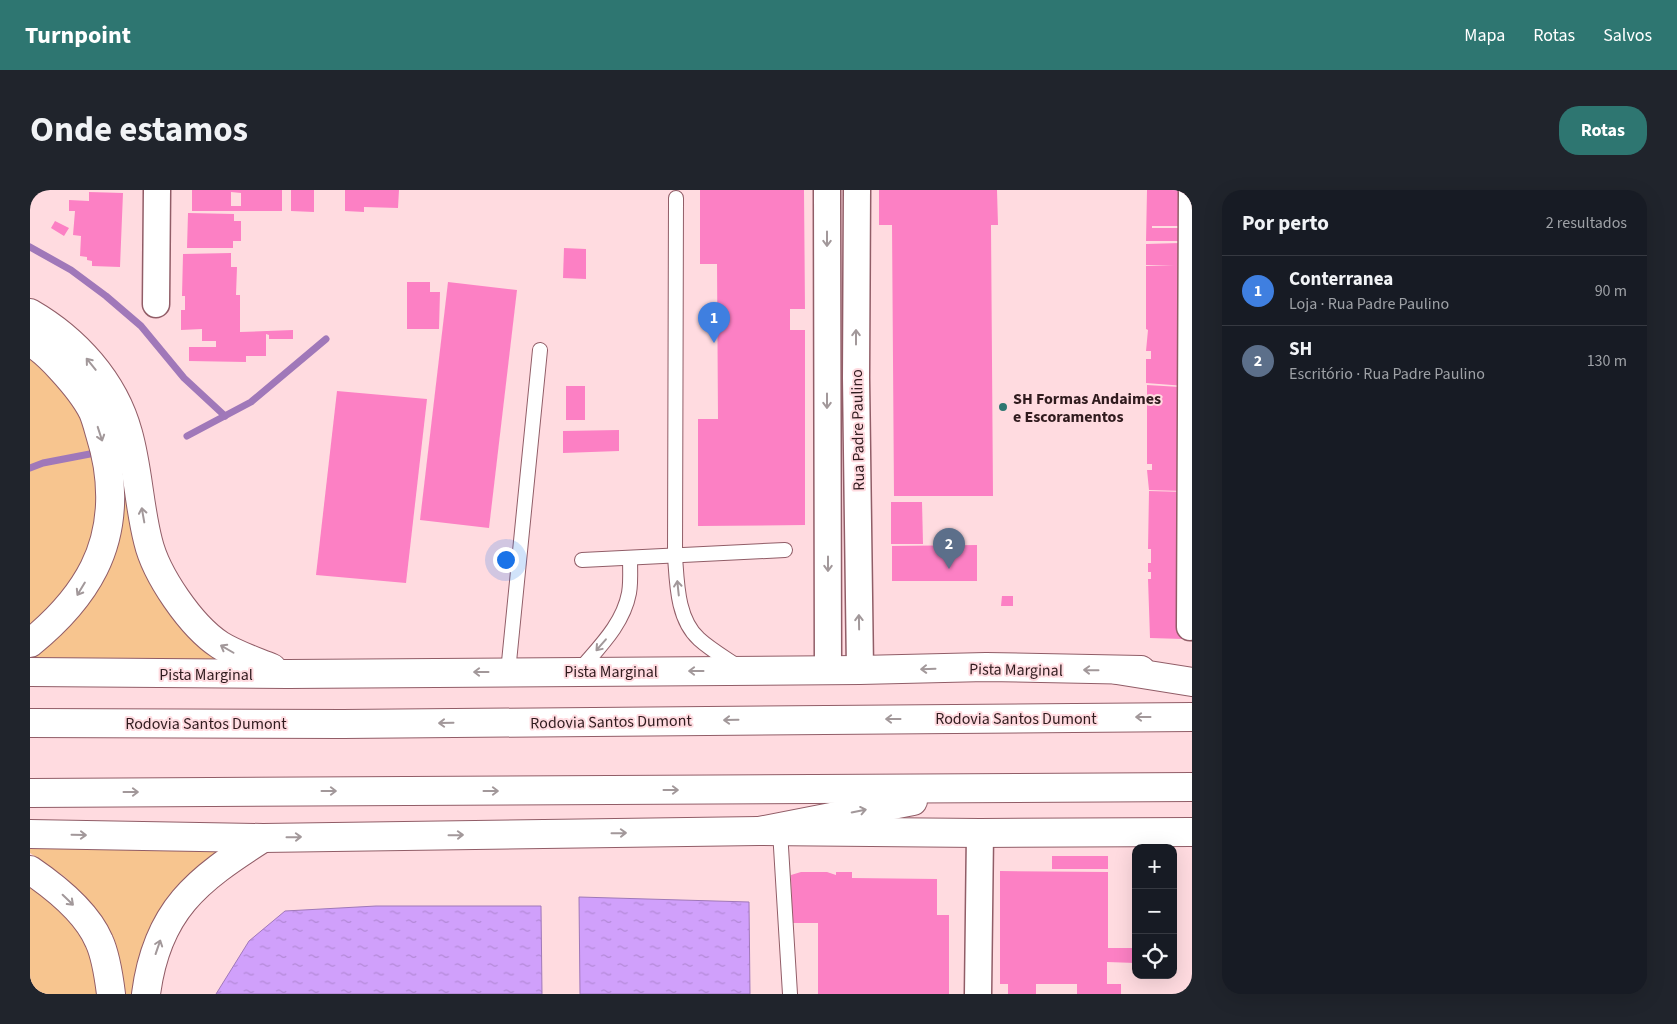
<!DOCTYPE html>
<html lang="pt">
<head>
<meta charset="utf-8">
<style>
  :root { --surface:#171b24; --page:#20242c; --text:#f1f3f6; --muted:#9ea1a6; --line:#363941; --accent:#2e7671 }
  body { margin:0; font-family:"Source Sans 3",sans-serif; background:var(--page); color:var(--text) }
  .controls { position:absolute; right:15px; bottom:15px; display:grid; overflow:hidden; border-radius:10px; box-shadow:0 5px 20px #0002 }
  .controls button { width:45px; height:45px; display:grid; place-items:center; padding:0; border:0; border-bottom:1px solid var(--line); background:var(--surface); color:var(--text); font:25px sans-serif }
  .you { position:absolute; left:475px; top:369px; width:18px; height:18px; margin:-12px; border:4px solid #fff; border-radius:50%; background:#1a73e8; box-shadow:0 0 0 8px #1a73e833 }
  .badge { display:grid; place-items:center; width:32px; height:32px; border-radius:50%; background:var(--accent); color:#fff; font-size:16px; font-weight:700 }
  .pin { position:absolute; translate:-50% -41px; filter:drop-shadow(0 1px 2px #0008) }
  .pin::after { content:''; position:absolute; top:26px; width:18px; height:15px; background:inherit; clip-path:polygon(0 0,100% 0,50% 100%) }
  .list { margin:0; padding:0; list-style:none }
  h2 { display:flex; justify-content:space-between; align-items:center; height:65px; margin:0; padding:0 20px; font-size:21px }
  h2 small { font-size:16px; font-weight:400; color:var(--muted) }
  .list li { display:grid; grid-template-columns:32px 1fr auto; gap:15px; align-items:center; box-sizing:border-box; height:70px; padding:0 20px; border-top:1px solid var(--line) }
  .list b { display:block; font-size:19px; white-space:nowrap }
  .list p { margin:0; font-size:16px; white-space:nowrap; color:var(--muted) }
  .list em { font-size:16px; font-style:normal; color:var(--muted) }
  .icon { flex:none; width:28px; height:28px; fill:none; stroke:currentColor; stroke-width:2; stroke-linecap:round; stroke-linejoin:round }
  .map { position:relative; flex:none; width:1162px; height:804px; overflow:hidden; border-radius:20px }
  header { display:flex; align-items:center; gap:30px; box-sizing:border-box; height:70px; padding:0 25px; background:var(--accent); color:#fff }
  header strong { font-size:24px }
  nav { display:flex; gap:28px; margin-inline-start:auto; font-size:18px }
  .intro { display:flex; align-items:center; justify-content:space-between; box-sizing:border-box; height:120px; padding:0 30px }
  h1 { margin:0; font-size:35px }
  .button { padding:12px 22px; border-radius:20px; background:var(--accent); color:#fff; font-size:18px; font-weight:700 }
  main { display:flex; gap:30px; padding:0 30px }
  aside { flex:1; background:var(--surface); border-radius:20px; box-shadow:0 5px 20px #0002 }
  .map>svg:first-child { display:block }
  .green { fill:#f7c58f }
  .water { fill:url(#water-ripples); stroke:#a078b9 }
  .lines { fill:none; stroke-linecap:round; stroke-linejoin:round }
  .stream { stroke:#a078b9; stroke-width:7 }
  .building { fill:#fc80c4; fill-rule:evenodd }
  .lane-casing { stroke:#915d67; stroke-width:16 }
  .street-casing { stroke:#915d67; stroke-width:29 }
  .primary-casing { stroke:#915d67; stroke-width:30 }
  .highway-casing { stroke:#915d67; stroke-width:30 }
  .lane { stroke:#fff; stroke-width:14 }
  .street { stroke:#fff; stroke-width:26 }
  .primary { stroke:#fff; stroke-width:28 }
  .highway { stroke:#fff; stroke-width:28 }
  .oneway { stroke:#a2989a }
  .poi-dot { fill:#2e7671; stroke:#ffdbe0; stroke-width:2 }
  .labels { text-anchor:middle; stroke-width:4; stroke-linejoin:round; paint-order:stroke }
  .poi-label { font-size:16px; font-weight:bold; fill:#301b1e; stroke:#ffdbe0; text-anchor:start }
  .street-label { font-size:16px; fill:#301b1e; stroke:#ffdbe0 }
</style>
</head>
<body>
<header>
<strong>Turnpoint</strong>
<nav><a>Mapa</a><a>Rotas</a><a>Salvos</a></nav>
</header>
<div class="intro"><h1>Onde estamos</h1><a class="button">Rotas</a></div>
<main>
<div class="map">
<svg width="1162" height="804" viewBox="0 0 1162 804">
  <defs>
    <pattern id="water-ripples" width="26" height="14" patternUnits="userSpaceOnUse" patternTransform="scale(1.25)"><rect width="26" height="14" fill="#d0a0fb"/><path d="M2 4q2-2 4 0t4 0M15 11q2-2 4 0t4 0" fill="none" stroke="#b389d7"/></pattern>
  </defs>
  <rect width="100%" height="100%" fill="#ffdbe0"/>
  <g class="green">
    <path d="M 0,165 L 21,182 L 54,228 L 70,281 L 67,337 L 47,390 L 0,440 Z"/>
    <path d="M 87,230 L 105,343 L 204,470 L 0,470 L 0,463 L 94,308 L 93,280 Z"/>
    <path d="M 0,655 L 207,656 L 183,669 L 107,804 L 96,804 L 88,767 L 70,727 L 35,687 L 0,663 Z"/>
    <path d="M 0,687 L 56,747 L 75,804 L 0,804 Z"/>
  </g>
  <g class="water">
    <path d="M 549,707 L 719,712 L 720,804 L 550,804 Z"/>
    <path d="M 346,716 L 511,716 L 512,804 L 186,804 L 219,751 L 255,721 Z"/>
  </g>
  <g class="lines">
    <g class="stream">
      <path d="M 0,57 L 41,80 L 76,106 L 111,136 L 154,188 L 195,226"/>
      <path d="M 157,246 L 221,212 L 296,149"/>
      <path d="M 0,278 L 13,273 L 65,263"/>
    </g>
  </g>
  <g class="building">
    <path d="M 162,0 L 252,0 L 252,21 L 162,21 ZM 201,2 L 211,3 L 211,16 L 201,16 Z"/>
    <path d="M 261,0 L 284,0 L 284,22 L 261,21 Z"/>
    <path d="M 315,0 L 369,0 L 368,18 L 334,17 L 334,22 L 315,21 Z"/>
    <path d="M 670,0 L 774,0 L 775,119 L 760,119 L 760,140 L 775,140 L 775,335 L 668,336 L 668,229 L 688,229 L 687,74 L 670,74 Z"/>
    <path d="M 849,0 L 967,0 L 968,35 L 961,35 L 963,306 L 864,306 L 862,35 L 849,35 Z"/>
    <path d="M 1117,0 L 1155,0 L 1152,36 L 1122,36 L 1122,38 L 1153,38 L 1153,51 L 1116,51 Z"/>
    <path d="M 59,2 L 93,3 L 90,77 L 62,76 L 62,71 L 57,70 L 57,67 L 50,66 L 51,46 L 43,45 L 45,21 L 39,21 L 39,10 L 59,11 Z"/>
    <path d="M 158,23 L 204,24 L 204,31 L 211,31 L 211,51 L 203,51 L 203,58 L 157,58 Z"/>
    <path d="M 25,31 L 39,38 L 34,46 L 21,38 Z"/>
    <path d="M 1150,53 L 1154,91 L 1148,91 L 1148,108 L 1153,108 L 1155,196 L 1116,193 L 1116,169 L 1121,169 L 1121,161 L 1116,161 L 1118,140 L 1116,139 L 1116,76 L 1144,75 L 1116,75 L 1116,54 Z"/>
    <path d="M 534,58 L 556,59 L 556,89 L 533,88 Z"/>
    <path d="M 201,63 L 201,77 L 207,77 L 206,105 L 210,105 L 210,142 L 263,140 L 263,149 L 239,149 L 239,145 L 236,144 L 236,166 L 216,166 L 216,172 L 159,171 L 159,157 L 186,157 L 186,151 L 172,151 L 172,139 L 151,140 L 151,120 L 155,120 L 155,106 L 152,106 L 153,64 Z"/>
    <path d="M 377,92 L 400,92 L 400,102 L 410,102 L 409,139 L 377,139 Z"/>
    <path d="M 418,92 L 487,100 L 459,338 L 390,330 Z"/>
    <path d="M 1117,195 L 1150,197 L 1154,301 L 1119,300 L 1117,280 L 1122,280 L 1122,274 L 1117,274 Z"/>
    <rect x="536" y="196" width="19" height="34"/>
    <path d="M 307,201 L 397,209 L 376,393 L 286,385 Z"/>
    <path d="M 589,240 L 589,261 L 533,263 L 533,241 Z"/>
    <path d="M 1119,301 L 1155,302 L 1153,449 L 1120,448 L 1118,389 L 1121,389 L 1121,382 L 1118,382 L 1118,373 L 1121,373 L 1121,359 L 1118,359 Z"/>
    <path d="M 861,312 L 892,312 L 893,354 L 861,354 Z"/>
    <path d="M 947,355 L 947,391 L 862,391 L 862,356 Z"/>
    <path d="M 972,406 L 983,406 L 983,416 L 971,416 Z"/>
    <rect x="1022" y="666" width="56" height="13"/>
    <path d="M 970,681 L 1078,682 L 1078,758 L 1106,758 L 1106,773 L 1077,772 L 1077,794 L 1091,794 L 1091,804 L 1047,804 L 1047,794 L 1006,794 L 1006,804 L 978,804 L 978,794 L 970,794 Z"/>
    <path d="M 771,682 L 797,682 L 806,685 L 806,682 L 822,682 L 822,688 L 907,689 L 907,725 L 919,725 L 919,804 L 788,804 L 788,733 L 762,733 L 761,685 Z"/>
    <rect x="1143" y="759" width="3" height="15"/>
    <rect x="1118" y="785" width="10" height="3"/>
  </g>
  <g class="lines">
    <defs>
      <g id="lane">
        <path d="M 646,8 L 645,366 C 647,393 647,429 669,449 C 681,460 697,469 710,478"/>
        <path d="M 552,370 L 755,360"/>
        <path d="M 478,482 L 510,160"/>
        <path d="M 548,482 C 568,458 593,435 599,403 C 601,392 600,379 600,368"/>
        <path d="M 750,641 L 760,804"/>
      </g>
      <g id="street">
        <path d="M 797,0 L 798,479"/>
        <path d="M 827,0 L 826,188 L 830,480"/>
        <path d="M 126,114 L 127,0"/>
        <path d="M 1160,437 L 1162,0"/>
        <path d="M 948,804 L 950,643"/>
      </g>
      <g id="primary">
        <path d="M 0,123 C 45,149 84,191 98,243 C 108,278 109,316 118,351 C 126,385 161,436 190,455 C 206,465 225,471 242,478"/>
        <path d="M 0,152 C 12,159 22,169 31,179 C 43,192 55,206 63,222 C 66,229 68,237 70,244 C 84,288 85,336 64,378 C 49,408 26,432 0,453"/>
        <path d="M 0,482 L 258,484 L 830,480 L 956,477 L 1111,480"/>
        <path d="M 0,644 L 233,648 L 729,641 L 950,643 L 1162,642"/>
        <path d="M 0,680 C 25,697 57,723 69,751 C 76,766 79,788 81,804"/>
        <path d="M 116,804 C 127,720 167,690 233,648"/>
      </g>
      <g id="highway">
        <path d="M 1087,480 L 1162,492"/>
        <path d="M 0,533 L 313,534 L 1162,527"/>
        <path d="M 0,603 L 1162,597"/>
        <path d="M 729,641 L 883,611"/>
      </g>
    </defs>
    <use href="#lane" class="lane-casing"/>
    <use href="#street" class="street-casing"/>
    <use href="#primary" class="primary-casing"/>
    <use href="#highway" class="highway-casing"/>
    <use href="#lane" class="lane"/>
    <use href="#street" class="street"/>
    <use href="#primary" class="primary"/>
    <use href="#highway" class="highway"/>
  </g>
  <defs><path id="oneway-shaft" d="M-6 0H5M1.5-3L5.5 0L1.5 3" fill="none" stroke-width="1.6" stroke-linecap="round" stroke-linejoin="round" transform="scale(1.25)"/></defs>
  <g class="oneway">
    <use href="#oneway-shaft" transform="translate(797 49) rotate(90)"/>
    <use href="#oneway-shaft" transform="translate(826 147) rotate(-90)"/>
    <use href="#oneway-shaft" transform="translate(61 174) rotate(-129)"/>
    <use href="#oneway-shaft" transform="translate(797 211) rotate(90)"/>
    <use href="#oneway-shaft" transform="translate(70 244) rotate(72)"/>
    <use href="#oneway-shaft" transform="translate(113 325) rotate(-100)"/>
    <use href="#oneway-shaft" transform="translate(798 374) rotate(90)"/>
    <use href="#oneway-shaft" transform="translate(648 398) rotate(-96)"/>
    <use href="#oneway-shaft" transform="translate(51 399) rotate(121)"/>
    <use href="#oneway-shaft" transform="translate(829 432) rotate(-91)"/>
    <use href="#oneway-shaft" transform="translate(571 455) rotate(131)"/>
    <use href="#oneway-shaft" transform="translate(197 459) rotate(-150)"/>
    <use href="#oneway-shaft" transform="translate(898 479) rotate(178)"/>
    <use href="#oneway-shaft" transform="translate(1061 480) rotate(-179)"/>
    <use href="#oneway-shaft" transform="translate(666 481) rotate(180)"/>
    <use href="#oneway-shaft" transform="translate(451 482) rotate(180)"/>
    <use href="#oneway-shaft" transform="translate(1113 527) rotate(180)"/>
    <use href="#oneway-shaft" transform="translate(863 529) rotate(180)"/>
    <use href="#oneway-shaft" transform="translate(701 530) rotate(179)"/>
    <use href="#oneway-shaft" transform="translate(416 533) rotate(179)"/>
    <use href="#oneway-shaft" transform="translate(641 600)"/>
    <use href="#oneway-shaft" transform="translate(299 601)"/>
    <use href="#oneway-shaft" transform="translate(461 601)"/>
    <use href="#oneway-shaft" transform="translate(101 602)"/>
    <use href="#oneway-shaft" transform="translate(829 621) rotate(-11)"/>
    <use href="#oneway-shaft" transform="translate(589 643) rotate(-1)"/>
    <use href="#oneway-shaft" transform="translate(49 645) rotate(1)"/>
    <use href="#oneway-shaft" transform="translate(426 645) rotate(-1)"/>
    <use href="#oneway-shaft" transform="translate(264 647) rotate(-1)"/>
    <use href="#oneway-shaft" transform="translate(38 710) rotate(44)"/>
    <use href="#oneway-shaft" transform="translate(128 757) rotate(-71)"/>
  </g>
  <circle class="poi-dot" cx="973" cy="217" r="5"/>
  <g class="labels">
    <g class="poi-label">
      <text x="983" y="214">SH Formas Andaimes<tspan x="983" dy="18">e Escoramentos</tspan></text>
    </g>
    <g class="street-label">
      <text transform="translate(827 240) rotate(-91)" y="6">Rua Padre Paulino</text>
      <text transform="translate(986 479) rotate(1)" y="6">Pista Marginal</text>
      <text x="581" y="487">Pista Marginal</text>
      <text x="176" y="490">Pista Marginal</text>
      <text x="986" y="534">Rodovia Santos Dumont</text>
      <text transform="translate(581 531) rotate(-1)" y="6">Rodovia Santos Dumont</text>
      <text x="176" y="539">Rodovia Santos Dumont</text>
    </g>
  </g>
</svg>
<div class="controls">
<button>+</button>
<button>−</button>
<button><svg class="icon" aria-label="locate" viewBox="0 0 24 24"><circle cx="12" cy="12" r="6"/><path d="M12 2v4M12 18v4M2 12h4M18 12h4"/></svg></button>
</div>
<div class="you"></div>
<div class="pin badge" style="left:684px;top:153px;background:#3f7fe0">1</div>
<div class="pin badge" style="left:919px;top:379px;background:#5c6f8a">2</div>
</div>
<aside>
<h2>Por perto<small>2 resultados</small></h2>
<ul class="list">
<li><span class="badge" style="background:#3f7fe0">1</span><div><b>Conterranea</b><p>Loja · Rua Padre Paulino</p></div><em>90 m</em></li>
<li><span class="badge" style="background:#5c6f8a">2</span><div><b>SH</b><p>Escritório · Rua Padre Paulino</p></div><em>130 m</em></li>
</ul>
</aside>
</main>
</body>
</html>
